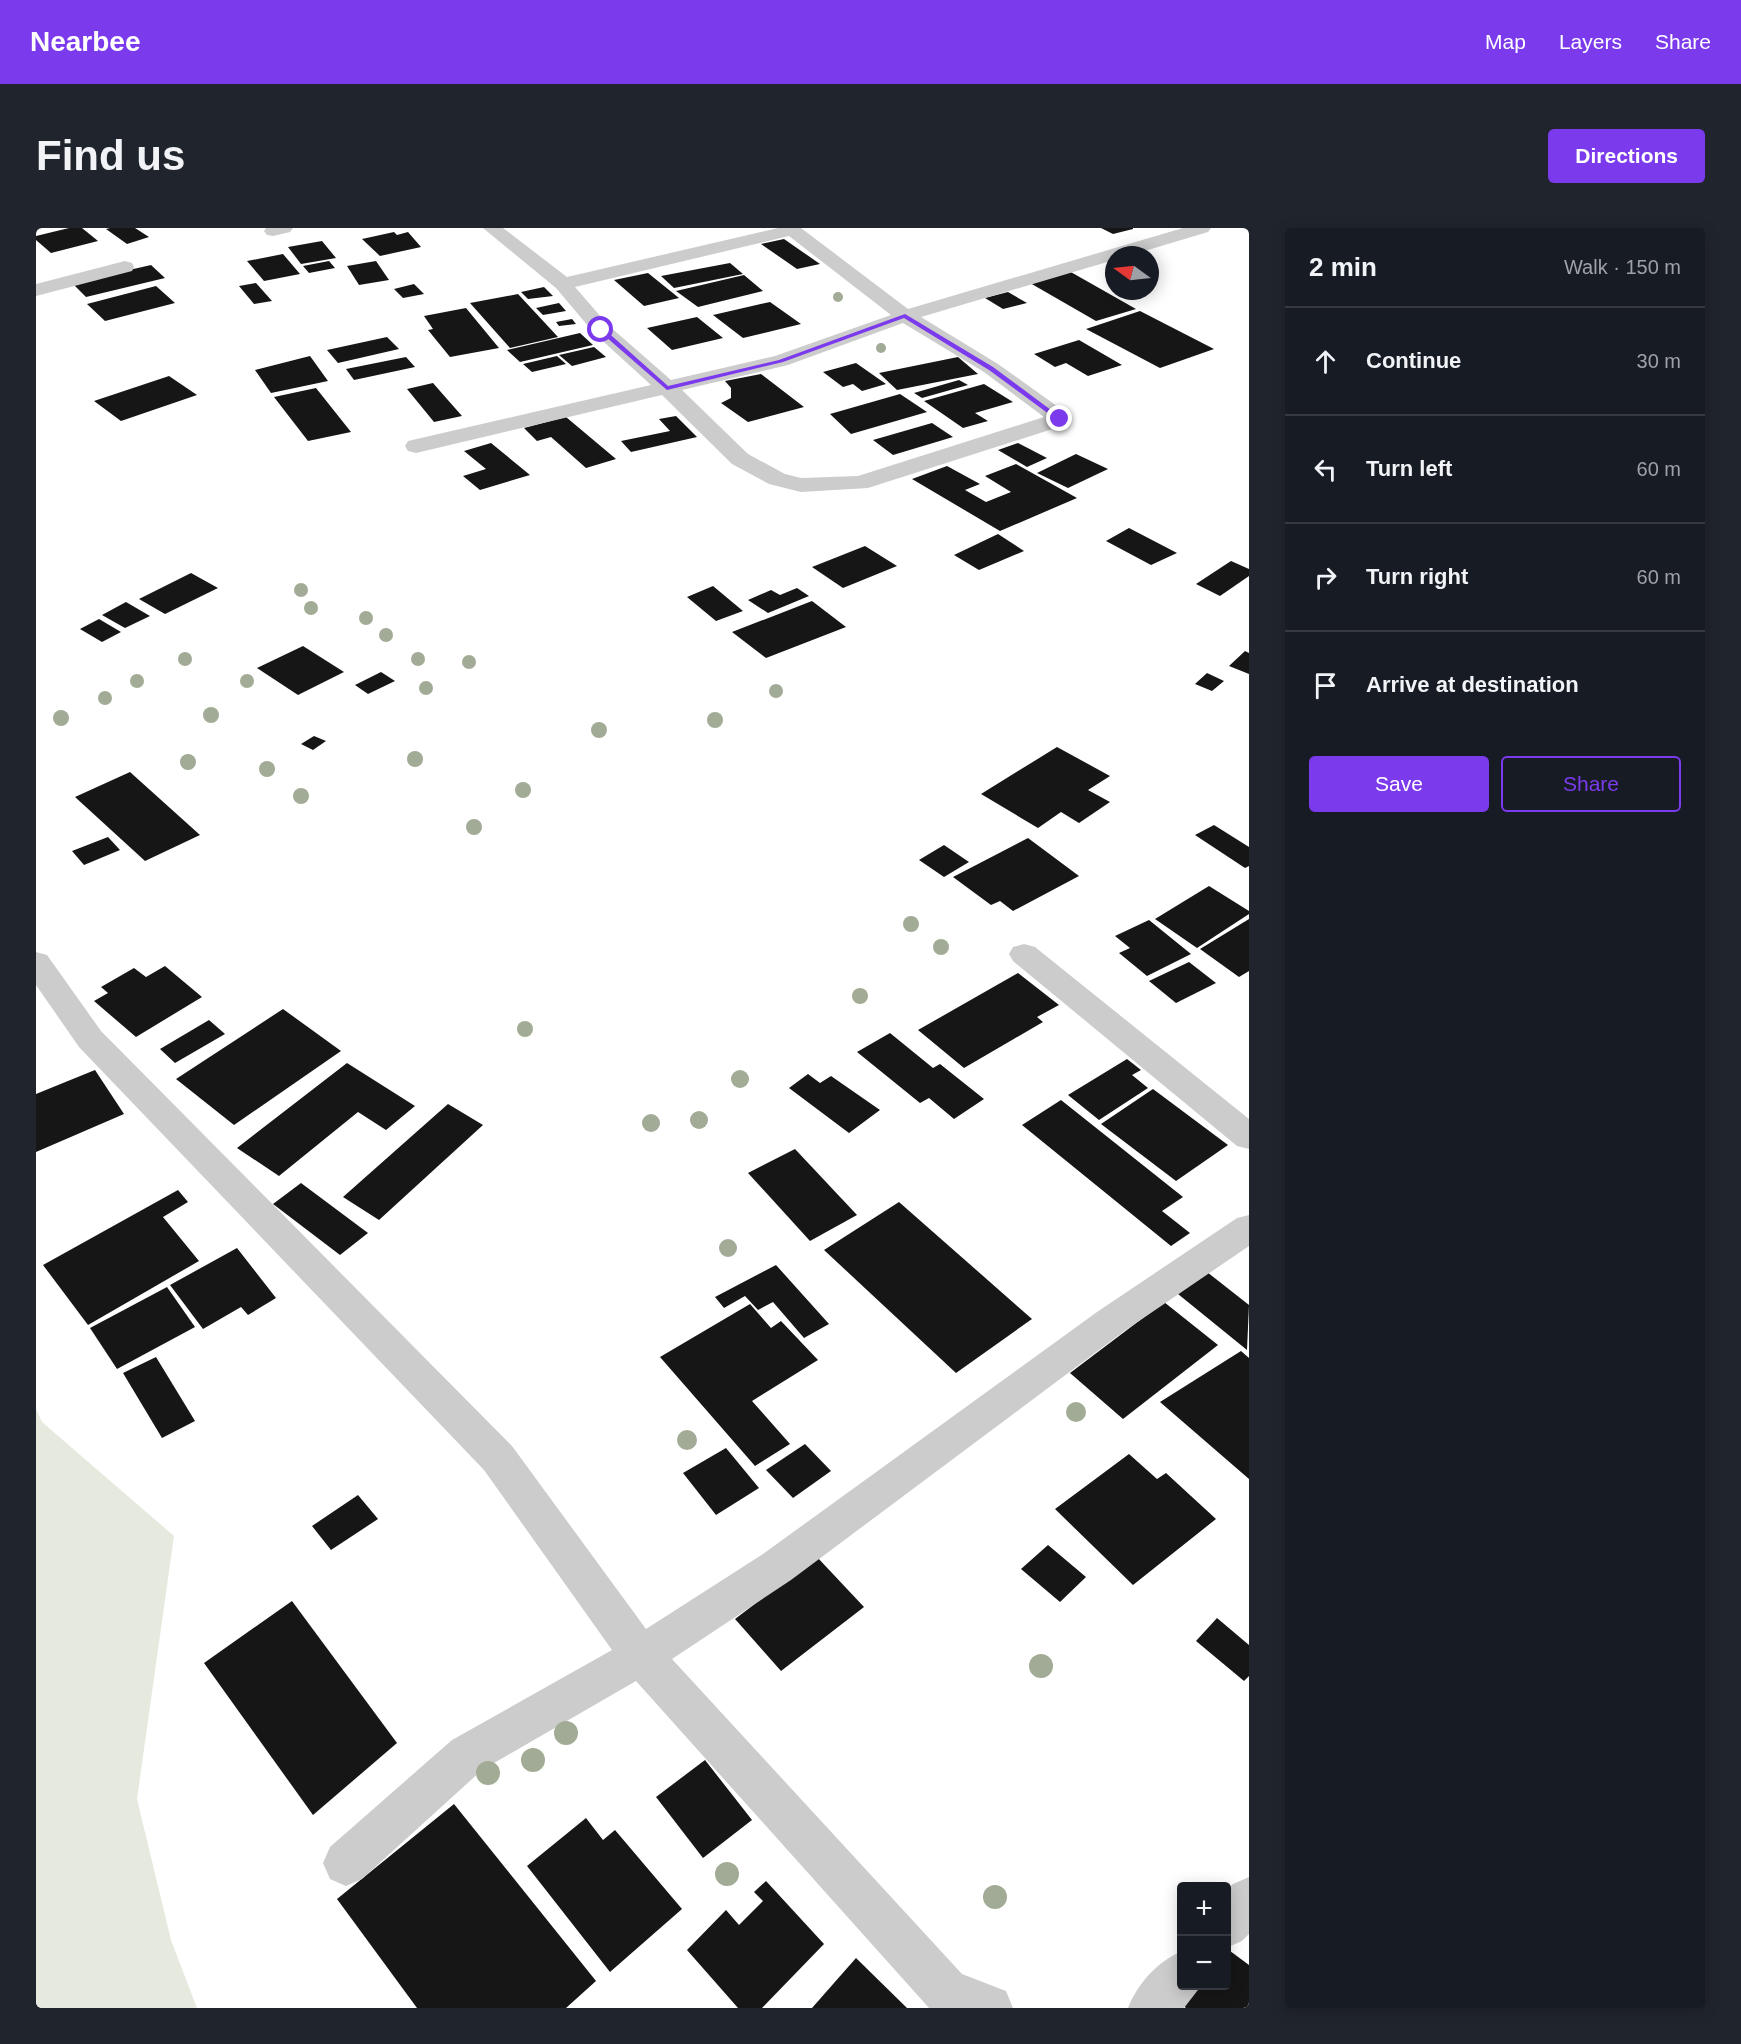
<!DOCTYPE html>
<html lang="en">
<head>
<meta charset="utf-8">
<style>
  :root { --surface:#171b24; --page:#20242c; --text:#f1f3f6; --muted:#9ea1a6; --line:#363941; --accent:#7c3aed }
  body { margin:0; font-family:Arial,sans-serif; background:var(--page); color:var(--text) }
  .controls { position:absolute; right:18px; bottom:18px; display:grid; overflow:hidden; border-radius:6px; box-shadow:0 3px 15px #0003 }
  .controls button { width:54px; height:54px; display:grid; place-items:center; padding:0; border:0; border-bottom:2px solid var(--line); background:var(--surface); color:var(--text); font:30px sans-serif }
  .compass { position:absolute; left:1069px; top:18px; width:54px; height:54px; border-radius:50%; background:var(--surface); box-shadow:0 3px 15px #0003; rotate:285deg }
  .stop { position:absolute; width:18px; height:18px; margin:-14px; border:4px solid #7c3aed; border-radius:50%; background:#fff }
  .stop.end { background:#7c3aed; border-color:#fff; box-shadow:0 2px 6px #0008 }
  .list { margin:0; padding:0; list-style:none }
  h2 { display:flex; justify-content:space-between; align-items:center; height:78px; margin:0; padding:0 24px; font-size:26px }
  h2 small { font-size:20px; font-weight:400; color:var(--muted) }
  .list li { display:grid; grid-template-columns:39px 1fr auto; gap:18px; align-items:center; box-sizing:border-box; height:108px; padding:0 24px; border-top:2px solid var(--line) }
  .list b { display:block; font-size:22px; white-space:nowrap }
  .list em { font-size:20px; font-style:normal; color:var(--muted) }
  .actions { display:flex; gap:12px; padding:18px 24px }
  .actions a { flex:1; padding:14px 0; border:2px solid var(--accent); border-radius:6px; text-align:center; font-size:21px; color:var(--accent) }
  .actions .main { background:var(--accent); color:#fff }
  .icon { flex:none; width:33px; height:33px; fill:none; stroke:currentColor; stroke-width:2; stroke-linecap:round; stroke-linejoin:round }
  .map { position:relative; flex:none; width:1213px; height:1780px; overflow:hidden; border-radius:6px }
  header { display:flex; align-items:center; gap:36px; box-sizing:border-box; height:84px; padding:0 30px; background:var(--accent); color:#fff }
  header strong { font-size:28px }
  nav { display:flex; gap:33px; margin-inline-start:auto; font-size:21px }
  .intro { display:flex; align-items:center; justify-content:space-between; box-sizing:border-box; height:144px; padding:0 36px }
  h1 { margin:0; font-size:42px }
  .button { padding:15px 27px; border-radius:6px; background:var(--accent); color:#fff; font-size:21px; font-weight:700 }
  main { display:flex; gap:36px; padding:0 36px }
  aside { flex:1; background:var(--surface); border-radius:6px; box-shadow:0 3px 15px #0003 }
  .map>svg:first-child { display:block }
  .green { fill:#e6eade }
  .building { fill:#161616 }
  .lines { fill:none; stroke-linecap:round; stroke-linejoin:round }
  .minor { fill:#ccc; fill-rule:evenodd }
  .tree { fill:#a2ab96 }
  .route { fill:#7c3aed }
</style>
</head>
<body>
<header>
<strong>Nearbee</strong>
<nav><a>Map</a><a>Layers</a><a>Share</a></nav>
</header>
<div class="intro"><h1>Find us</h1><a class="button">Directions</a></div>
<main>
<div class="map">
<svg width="1213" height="1780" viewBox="0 0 1213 1780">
  <rect width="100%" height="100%" fill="#fff"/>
  <path class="green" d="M 0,1181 L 6,1194 L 138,1308 L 101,1571 L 135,1712 L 161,1780 L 0,1780 Z"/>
  <g class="building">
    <path d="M 33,0 L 46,0 L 62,13 L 15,25 L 0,12 L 0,8 Z"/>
    <path d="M 74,0 L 99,0 L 113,9 L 91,16 L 70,1 Z"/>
    <path d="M 1065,0 L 1097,0 L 1097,1 L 1077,6 Z"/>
    <path d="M 358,4 L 361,7 L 372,4 L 385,19 L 344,28 L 326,11 Z"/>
    <path d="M 748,11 L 784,36 L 761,41 L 725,16 Z"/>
    <path d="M 286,13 L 300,30 L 265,36 L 252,19 Z"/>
    <path d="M 247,26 L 264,46 L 228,53 L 211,33 Z"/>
    <path d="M 293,33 L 299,40 L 273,45 L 267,38 Z"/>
    <path d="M 340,33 L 353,52 L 323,57 L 311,38 Z"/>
    <path d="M 694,35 L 707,46 L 638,60 L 625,48 Z"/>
    <path d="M 115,37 L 129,50 L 50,69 L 36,55 Z"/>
    <path d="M 1033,43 L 1100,81 L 1060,93 L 994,55 Z"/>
    <path d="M 612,45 L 643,70 L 608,78 L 578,52 Z"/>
    <path d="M 708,47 L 727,63 L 662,79 L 640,63 Z"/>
    <path d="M 220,55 L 236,73 L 218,76 L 203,58 Z"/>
    <path d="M 378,56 L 388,66 L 367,70 L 358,61 Z"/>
    <path d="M 120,58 L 139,75 L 69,93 L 51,76 Z"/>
    <path d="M 508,59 L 517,68 L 492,71 L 485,64 Z"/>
    <path d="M 972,64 L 991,75 L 967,81 L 949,70 Z"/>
    <path d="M 482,66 L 522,109 L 474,120 L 434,75 Z"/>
    <path d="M 734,74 L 765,96 L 707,110 L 677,87 Z"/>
    <path d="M 523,75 L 530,83 L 507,87 L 500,80 Z"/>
    <path d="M 430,80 L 463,120 L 414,129 L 392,102 L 397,101 L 388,88 Z"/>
    <path d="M 1104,83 L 1178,121 L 1124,140 L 1050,101 Z"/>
    <path d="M 661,89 L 687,110 L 636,122 L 611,100 Z"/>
    <path d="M 536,91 L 540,96 L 523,98 L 520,94 Z"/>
    <path d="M 544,105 L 557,117 L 484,134 L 471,122 Z"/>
    <path d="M 351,109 L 363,121 L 302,135 L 291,122 Z"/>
    <path d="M 1043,112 L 1086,137 L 1052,148 L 1030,135 L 1019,139 L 998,126 Z"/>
    <path d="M 558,119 L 570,129 L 536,138 L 523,127 Z"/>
    <path d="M 274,128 L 292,153 L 235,165 L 219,142 Z"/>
    <path d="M 521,128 L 530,136 L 496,144 L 487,136 Z"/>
    <path d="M 370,129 L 379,139 L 318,152 L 310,141 Z"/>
    <path d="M 922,129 L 942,146 L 861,162 L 843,145 Z"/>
    <path d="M 820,135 L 850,156 L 826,163 L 817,156 L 807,159 L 787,144 Z"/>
    <path d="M 725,146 L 768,179 L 712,194 L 685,175 L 695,170 L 695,160 L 689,153 Z"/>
    <path d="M 133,148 L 161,167 L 85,193 L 58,173 Z"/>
    <path d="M 923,152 L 932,157 L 886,170 L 878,165 Z"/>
    <path d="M 397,155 L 411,171 L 426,188 L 398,194 L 371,161 Z"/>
    <path d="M 948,156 L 977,174 L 939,185 L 952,193 L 927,200 L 888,173 Z"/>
    <path d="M 280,160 L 315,204 L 272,213 L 238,169 Z"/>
    <path d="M 864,166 L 891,184 L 815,206 L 794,186 Z"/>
    <path d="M 640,188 L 661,209 L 595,224 L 585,213 L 634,203 L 623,191 Z"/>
    <path d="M 530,189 L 580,231 L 550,240 L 515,209 L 501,213 L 488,200 Z"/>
    <path d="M 896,195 L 917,209 L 857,227 L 837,212 Z"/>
    <path d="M 455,215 L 494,247 L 444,262 L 427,248 L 450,241 L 428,223 Z"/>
    <path d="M 982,215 L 1011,230 L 991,239 L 962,222 Z"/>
    <path d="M 1040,226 L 1072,241 L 1032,260 L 1001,245 Z"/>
    <path d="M 980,236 L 1041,270 L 964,303 L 876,251 L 911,238 L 944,256 L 929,262 L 950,274 L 975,264 L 949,248 Z"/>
    <path d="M 1093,300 L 1141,325 L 1115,337 L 1070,313 Z"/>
    <path d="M 962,306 L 988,323 L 943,342 L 918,327 Z"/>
    <path d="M 829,318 L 861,338 L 807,360 L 776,339 Z"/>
    <path d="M 1195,333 L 1213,341 L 1213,348 L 1184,368 L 1160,356 Z"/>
    <path d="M 155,345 L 182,360 L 129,386 L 103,371 Z"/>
    <path d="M 677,358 L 707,383 L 680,393 L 651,369 Z"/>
    <path d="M 761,360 L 773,368 L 732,385 L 712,372 L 735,362 L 744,367 Z"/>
    <path d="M 776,373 L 810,399 L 730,430 L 696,404 Z"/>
    <path d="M 90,374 L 114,388 L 89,400 L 66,387 Z"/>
    <path d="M 63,391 L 85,404 L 66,414 L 44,401 Z"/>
    <path d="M 267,418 L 308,444 L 262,467 L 221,440 Z"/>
    <path d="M 1209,423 L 1213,425 L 1213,446 L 1193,438 Z"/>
    <path d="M 345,444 L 359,453 L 332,466 L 319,457 Z"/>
    <path d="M 1171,445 L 1188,453 L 1176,463 L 1159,456 Z"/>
    <path d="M 278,508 L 290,513 L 277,522 L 265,516 Z"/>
    <path d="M 1021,519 L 1074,548 L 1052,562 L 1074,574 L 1043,595 L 1025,584 L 1002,600 L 945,566 Z"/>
    <path d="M 94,544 L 164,607 L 109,633 L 39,569 Z"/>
    <path d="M 1178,597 L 1213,619 L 1213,638 L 1209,640 L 1159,607 Z"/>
    <path d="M 72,609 L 84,622 L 48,637 L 36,623 Z"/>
    <path d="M 992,610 L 1043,648 L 977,683 L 964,673 L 955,677 L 917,649 Z"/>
    <path d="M 908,617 L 933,634 L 908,649 L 883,632 Z"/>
    <path d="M 1173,658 L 1213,683 L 1213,686 L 1161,720 L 1119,691 Z"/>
    <path d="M 1213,691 L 1213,743 L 1203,749 L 1164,721 Z"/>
    <path d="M 1113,692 L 1155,726 L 1111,748 L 1083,725 L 1094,720 L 1079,708 Z"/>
    <path d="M 1153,734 L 1180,755 L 1140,775 L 1113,753 Z"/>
    <path d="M 129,738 L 166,769 L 100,809 L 58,773 L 72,765 L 65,759 L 98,740 L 110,749 Z"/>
    <path d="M 982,745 L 1023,777 L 1001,789 L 1007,794 L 928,840 L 882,802 Z"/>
    <path d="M 247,781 L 305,823 L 198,897 L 140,851 Z"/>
    <path d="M 173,792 L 189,806 L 139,835 L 124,821 Z"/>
    <path d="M 854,805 L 897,840 L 904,836 L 948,871 L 918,891 L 893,870 L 884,875 L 821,824 Z"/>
    <path d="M 1091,831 L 1105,842 L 1096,847 L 1112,860 L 1063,892 L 1032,867 Z"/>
    <path d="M 311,835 L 379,878 L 350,902 L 322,884 L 243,948 L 201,920 Z"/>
    <path d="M 59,842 L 88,886 L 0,924 L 0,866 Z"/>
    <path d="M 772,846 L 784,855 L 795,848 L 844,882 L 813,905 L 753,860 Z"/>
    <path d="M 1117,861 L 1192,917 L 1140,953 L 1065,896 Z"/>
    <path d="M 1025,872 L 1147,969 L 1126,983 L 1154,1005 L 1135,1018 L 986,897 Z"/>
    <path d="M 412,876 L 447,897 L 343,992 L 307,969 Z"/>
    <path d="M 759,921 L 821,987 L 774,1013 L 712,945 Z"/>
    <path d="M 265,955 L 332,1005 L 304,1027 L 237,976 Z"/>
    <path d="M 142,962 L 152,974 L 127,989 L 163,1033 L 52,1097 L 7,1037 Z"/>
    <path d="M 863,974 L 996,1091 L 920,1145 L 788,1022 Z"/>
    <path d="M 201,1020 L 240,1070 L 212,1087 L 205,1079 L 167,1101 L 134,1057 Z"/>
    <path d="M 740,1037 L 793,1096 L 768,1110 L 737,1074 L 722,1082 L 709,1068 L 688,1080 L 679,1069 Z"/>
    <path d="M 1171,1044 L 1213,1077 L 1211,1122 L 1142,1066 Z"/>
    <path d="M 131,1059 L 159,1099 L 81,1141 L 54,1100 Z"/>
    <path d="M 1128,1074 L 1182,1117 L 1087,1191 L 1034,1145 Z"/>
    <path d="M 714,1076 L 735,1100 L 745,1093 L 782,1132 L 716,1173 L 754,1216 L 719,1238 L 624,1129 Z"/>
    <path d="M 1205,1123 L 1213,1130 L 1213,1251 L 1124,1174 Z"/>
    <path d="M 120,1129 L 159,1193 L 126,1210 L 87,1145 Z"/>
    <path d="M 769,1216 L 795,1243 L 757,1270 L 730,1242 Z"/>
    <path d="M 690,1220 L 723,1260 L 680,1287 L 647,1245 Z"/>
    <path d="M 1093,1226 L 1121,1251 L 1130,1245 L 1180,1291 L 1097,1357 L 1019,1281 Z"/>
    <path d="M 322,1267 L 342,1291 L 295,1322 L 276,1298 Z"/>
    <path d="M 1012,1317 L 1050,1349 L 1024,1374 L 985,1341 Z"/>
    <path d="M 781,1329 L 828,1379 L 745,1443 L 699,1391 Z"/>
    <path d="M 256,1373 L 361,1515 L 277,1587 L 168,1435 Z"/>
    <path d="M 1181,1390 L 1213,1417 L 1213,1448 L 1208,1453 L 1160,1413 Z"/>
    <path d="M 669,1532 L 716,1592 L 667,1630 L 620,1569 Z"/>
    <path d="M 418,1576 L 560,1753 L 530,1780 L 381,1780 L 301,1671 Z"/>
    <path d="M 550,1590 L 567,1612 L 579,1602 L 646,1681 L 574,1744 L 491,1638 Z"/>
    <path d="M 730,1653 L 788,1716 L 726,1780 L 702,1780 L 651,1722 L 690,1682 L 703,1697 L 727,1673 L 718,1664 Z"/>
    <path d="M 1190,1720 L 1213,1737 L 1213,1780 L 1150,1780 L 1146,1777 L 1158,1758 L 1190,1758 Z"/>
    <path d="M 820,1730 L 871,1780 L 776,1780 Z"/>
  </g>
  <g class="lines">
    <g class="minor">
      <path d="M 230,0 L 257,0 L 254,4 L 237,8 L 231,7 L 228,3 Z"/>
      <path d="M 447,0 L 467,0 L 531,49 L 742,0 L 765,0 L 872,81 L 1147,0 L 1175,0 L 1172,4 L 1095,27 L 1078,27 L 1078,32 L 885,89 L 962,136 L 1032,186 L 1035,191 L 1032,196 L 832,260 L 765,264 L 733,256 L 696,236 L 626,167 L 380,225 L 372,223 L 369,218 L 372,213 L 615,157 L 558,105 L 520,60 ZM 753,8 L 855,87 L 739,128 L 635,152 L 572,97 L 539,59 ZM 867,95 L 948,144 L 1008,189 L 822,248 L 765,250 L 749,246 L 712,226 L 646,162 L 752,137 Z"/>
      <path d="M 89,33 L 96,35 L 98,39 L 96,43 L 0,68 L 0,56 Z"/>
      <path d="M 988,716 L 999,719 L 1213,891 L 1213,921 L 1201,918 L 977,733 L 973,726 L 977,719 Z"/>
      <path d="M 0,724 L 11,727 L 65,803 L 476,1218 L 610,1401 L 727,1326 L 1061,1084 L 1201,990 L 1213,987 L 1213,1018 L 1087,1104 L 755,1352 L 636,1431 L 926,1746 L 970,1763 L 977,1780 L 893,1780 L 600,1453 L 446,1542 L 326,1651 L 310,1658 L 294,1651 L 287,1635 L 294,1619 L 416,1512 L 576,1422 L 448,1242 L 43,819 L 0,757 Z"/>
      <path d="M 1213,1649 L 1213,1706 L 1206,1713 L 1190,1720 L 1190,1662 L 1197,1656 Z"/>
      <path d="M 1146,1723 L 1146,1758 L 1165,1758 L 1148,1780 L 1092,1780 C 1102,1755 1121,1734 1146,1723 Z"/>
    </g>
  </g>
  <g class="tree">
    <circle cx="802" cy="69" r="5"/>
    <circle cx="845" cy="120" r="5"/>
    <circle cx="265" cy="362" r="7"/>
    <circle cx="275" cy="380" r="7"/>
    <circle cx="330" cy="390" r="7"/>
    <circle cx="350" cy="407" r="7"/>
    <circle cx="149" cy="431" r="7"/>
    <circle cx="382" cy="431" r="7"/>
    <circle cx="433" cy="434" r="7"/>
    <circle cx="101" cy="453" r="7"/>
    <circle cx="211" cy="453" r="7"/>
    <circle cx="390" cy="460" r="7"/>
    <circle cx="740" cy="463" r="7"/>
    <circle cx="69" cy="470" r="7"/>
    <circle cx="175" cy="487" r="8"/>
    <circle cx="25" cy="490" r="8"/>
    <circle cx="679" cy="492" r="8"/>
    <circle cx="563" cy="502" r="8"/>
    <circle cx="379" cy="531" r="8"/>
    <circle cx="152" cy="534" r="8"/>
    <circle cx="231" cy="541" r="8"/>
    <circle cx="487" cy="562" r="8"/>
    <circle cx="265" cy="568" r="8"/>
    <circle cx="438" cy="599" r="8"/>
    <circle cx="875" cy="696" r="8"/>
    <circle cx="905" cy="719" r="8"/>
    <circle cx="824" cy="768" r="8"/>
    <circle cx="489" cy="801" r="8"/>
    <circle cx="704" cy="851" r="9"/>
    <circle cx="663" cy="892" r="9"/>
    <circle cx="615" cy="895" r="9"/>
    <circle cx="692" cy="1020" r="9"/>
    <circle cx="1040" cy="1184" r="10"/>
    <circle cx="651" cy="1212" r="10"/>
    <circle cx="1005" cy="1438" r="12"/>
    <circle cx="530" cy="1505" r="12"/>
    <circle cx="497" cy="1532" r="12"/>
    <circle cx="452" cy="1545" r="12"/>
    <circle cx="691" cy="1646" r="12"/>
    <circle cx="959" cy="1669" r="12"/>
  </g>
  <path class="route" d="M 869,86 L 957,139 L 1027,191 L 1021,192 L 953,142 L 868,90 L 747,134 L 631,162 L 562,102 L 567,100 L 632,158 L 743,132 Z"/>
</svg>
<div class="controls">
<button>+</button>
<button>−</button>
</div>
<svg class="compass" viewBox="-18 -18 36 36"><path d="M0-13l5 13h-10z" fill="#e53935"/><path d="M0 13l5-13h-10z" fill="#9ea1a6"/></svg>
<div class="stop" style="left:565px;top:102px"></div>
<div class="stop end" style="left:1024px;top:191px"></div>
</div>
<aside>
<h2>2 min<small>Walk · 150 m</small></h2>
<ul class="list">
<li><svg class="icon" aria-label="ahead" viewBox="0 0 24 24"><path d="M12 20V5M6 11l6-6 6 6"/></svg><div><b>Continue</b></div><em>30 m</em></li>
<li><svg class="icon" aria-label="left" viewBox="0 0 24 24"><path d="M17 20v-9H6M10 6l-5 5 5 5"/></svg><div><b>Turn left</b></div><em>60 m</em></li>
<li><svg class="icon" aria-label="right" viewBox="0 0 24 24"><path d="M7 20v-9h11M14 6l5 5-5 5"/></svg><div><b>Turn right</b></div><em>60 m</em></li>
<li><svg class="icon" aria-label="arrive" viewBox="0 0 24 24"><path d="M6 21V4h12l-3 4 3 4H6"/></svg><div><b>Arrive at destination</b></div></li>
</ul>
<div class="actions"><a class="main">Save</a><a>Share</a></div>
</aside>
</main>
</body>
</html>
